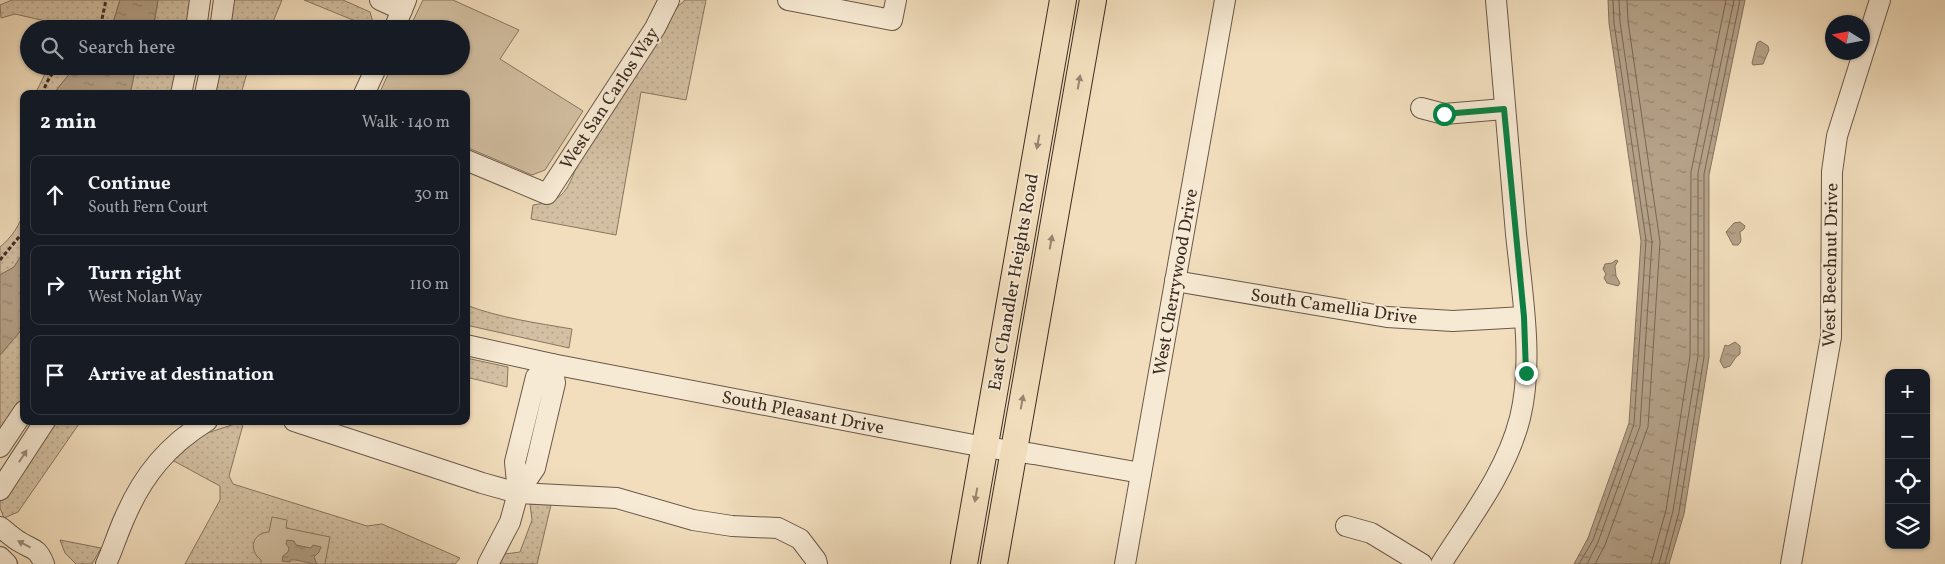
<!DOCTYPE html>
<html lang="en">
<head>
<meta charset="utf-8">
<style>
  :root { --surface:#171b24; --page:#20242c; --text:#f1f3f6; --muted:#9ea1a6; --line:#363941 }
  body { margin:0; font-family:Vollkorn,serif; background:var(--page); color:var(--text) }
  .controls { position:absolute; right:15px; bottom:15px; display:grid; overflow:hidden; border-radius:10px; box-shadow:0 1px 4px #0004 }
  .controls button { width:45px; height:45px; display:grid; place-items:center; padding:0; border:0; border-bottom:1px solid var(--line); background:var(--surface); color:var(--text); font:25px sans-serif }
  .compass { position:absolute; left:1825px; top:15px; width:45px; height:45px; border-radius:50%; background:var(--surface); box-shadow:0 1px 4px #0004; rotate:281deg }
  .stop { position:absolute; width:15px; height:15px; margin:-11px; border:4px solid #0b8043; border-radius:50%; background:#fff }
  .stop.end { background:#0b8043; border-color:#fff; box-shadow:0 1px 5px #0008 }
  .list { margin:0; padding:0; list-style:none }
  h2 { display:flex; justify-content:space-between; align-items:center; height:65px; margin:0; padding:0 20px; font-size:21px }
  h2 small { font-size:16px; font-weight:400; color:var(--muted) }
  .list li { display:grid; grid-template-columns:32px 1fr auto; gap:15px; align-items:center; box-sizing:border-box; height:80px; margin:0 10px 10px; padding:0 10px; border:1px solid var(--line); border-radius:10px }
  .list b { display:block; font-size:19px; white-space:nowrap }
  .list p { margin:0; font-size:16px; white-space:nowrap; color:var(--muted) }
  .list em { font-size:16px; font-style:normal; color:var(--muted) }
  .icon { flex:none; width:28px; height:28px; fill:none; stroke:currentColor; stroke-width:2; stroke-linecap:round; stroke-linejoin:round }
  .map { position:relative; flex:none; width:1945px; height:564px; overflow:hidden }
  .search { position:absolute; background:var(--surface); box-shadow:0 1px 4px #0004; left:20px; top:20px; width:450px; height:55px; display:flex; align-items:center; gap:12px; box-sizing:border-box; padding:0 18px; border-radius:28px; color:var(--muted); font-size:19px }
  .panel { position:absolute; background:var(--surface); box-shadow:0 1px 4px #0004; left:20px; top:90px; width:450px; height:335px; border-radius:10px }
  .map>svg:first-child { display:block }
  .grass { fill:url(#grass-dots); stroke:#887662 }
  .park { fill:#d3c0a3; stroke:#887662 }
  .water { fill:url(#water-ripples); stroke:#84725f }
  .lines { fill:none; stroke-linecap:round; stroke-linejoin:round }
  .shore { stroke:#786655; stroke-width:1 }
  .minor-casing { stroke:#6a5849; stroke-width:22 }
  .major-casing { stroke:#3d2c22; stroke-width:28 }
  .path { stroke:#3d2c22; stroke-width:3; stroke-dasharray:4 2.5; stroke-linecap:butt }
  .minor { stroke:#f7ead4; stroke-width:20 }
  .major { stroke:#f2debd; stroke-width:26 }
  .oneway { fill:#988570 }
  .oneway2 { fill:#9a8b7b }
  .route { stroke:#0b8043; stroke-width:6 }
  .labels { text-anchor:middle; stroke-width:4; stroke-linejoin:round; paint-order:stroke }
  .street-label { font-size:18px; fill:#3d2c22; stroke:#f7ead4 }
</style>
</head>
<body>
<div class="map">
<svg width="1945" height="564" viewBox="0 0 1945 564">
  <defs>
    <pattern id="grass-dots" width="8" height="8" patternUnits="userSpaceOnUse" patternTransform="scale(1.25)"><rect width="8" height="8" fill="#d3c0a3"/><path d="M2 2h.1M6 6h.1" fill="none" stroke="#b6a58c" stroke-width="1.8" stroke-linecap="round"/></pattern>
    <pattern id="water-ripples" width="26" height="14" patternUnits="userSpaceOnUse" patternTransform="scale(1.25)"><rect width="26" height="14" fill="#b4a188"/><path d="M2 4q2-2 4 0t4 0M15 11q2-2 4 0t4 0" fill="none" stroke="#94836f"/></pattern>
  </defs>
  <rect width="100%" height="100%" fill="#f2debd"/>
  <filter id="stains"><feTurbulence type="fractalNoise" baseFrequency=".004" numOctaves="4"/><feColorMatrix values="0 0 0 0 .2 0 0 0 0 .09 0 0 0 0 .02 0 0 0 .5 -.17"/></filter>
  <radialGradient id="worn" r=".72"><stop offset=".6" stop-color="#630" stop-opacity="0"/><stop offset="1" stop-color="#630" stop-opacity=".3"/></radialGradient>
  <g class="grass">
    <path d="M 12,0 L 120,0 L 111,29 L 49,29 L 45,21 L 15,14 L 1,18 L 0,5 Z"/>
    <path d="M 158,0 L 191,0 L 187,29 L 153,29 Z"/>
    <path d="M 232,0 L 282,0 L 270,29 L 228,29 Z"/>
    <path d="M 304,0 L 343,0 L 370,12 L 375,29 Z"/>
    <path d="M 685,0 L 706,0 L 686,100 L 641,92 L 616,235 L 531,219 L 533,205 C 561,201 566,194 576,168 L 676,8 Z"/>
    <path d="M 49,66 L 76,66 L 53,94 L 35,94 Z"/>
    <path d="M 136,66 L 181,66 L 174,94 L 130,94 Z"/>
    <path d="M 221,66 L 249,66 L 241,94 L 215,94 Z"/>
    <path d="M 24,210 L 24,251 L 14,267 L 0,275 L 0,247 C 11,238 21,224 24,210 Z"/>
    <path d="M 466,305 C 500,318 537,323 572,329 L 569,348 L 466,325 Z"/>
    <path d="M 24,327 L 24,396 L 0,432 L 0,355 Z"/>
    <path d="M 466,358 L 508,367 L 507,387 L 466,377 Z"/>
    <path d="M 55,421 L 81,421 L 18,512 L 4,518 L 0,508 L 0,502 Z"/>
    <path d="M 244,421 L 229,476 L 233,484 L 367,526 L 382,524 L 460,558 L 455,564 L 185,564 L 220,500 L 220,486 L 172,460 L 198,436 Z"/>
    <path d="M 530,504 L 551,505 L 537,564 L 498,564 L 505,554 L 520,552 L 532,520 Z"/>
    <path d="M 60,540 L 101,548 L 92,564 L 76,564 L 65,553 Z"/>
  </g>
  <g class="park">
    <path d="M 423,0 L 453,0 L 519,30 L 500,59 L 583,111 L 545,170 L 532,175 L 466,147 L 466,94 L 379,94 L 392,66 L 461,66 L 461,29 L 409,29 Z"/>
    <path d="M 272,517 L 287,520 L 286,528 L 330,537 L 325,564 L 261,564 L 261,560 C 248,550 252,533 269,532 Z"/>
  </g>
  <g class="water">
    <path d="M 120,0 L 158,0 L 153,29 L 111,29 Z"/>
    <path d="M 1608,0 L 1745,0 L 1709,175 L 1709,357 L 1684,514 L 1669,564 L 1574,564 L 1588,538 L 1629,423 L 1641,241 L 1609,23 Z"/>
    <path d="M 1760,41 L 1768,46 L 1769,50 L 1763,64 L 1753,65 L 1752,63 L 1757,43 Z"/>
    <path d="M 76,66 L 136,66 L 130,94 L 53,94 Z"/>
    <path d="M 1740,222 L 1745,226 L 1744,229 L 1740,232 C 1740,237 1743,241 1738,245 L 1733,245 L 1726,232 L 1734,223 Z"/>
    <path d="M 24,251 L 24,327 L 0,355 L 0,275 L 14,267 Z"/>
    <path d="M 1616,260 L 1618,261 L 1615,266 L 1616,276 L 1620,283 L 1618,286 L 1607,283 L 1604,278 L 1606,274 L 1603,269 L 1605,264 L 1612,263 Z"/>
    <path d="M 1735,342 L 1740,346 L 1740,354 L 1736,357 L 1730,366 L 1724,368 L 1720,361 L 1725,345 L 1728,346 Z"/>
    <path d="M 287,540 L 294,541 L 296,545 L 311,548 L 313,545 L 321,547 L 319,552 L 314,557 L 317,564 C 307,564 300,559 290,560 L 290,562 L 282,561 L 283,556 L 288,552 L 289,548 L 286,544 Z"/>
  </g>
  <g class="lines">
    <g class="shore">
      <path d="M 1579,564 L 1593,540 L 1634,424 L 1646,240 L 1614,23 L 1613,0"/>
      <path d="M 1587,564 L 1598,542 L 1640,426 L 1652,242 L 1620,22 L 1619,0"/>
      <path d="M 1595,564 L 1605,545 L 1648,427 L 1660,242 L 1628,21 L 1627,0"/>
      <path d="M 1651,564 L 1666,510 L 1690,356 L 1691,172 L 1726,0"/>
      <path d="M 1659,564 L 1673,511 L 1698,356 L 1698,173 L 1734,0"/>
      <path d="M 1665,564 L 1679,512 L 1704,357 L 1704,174 L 1740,0"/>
    </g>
    <defs>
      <g id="minor">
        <path d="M 380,0 L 402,10"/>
        <path d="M 788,0 L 892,20 L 896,0"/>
        <path d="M 196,29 L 200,0"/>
        <path d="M 220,29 L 224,0"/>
        <path d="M 394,29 L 406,0"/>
        <path d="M 181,94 L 187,66"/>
        <path d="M 205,94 L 211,66"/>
        <path d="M 364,94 L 377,66"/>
        <path d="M 1421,108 L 1444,114 L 1504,109"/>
        <path d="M 466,160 L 547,194 L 655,28 L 669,0"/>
        <path d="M 1175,281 L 1387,317 L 1453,321 L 1524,317"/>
        <path d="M 466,345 L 552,364 L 984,447 L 1034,454 L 1141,473"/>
        <path d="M 552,364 L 555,383 L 535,468 L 518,493 L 515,462 L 536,377 Z"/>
        <path d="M 294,421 L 482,483 L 518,493 L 617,498 L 693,520 L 732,526 L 778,528 L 800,539 L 816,560 L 817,564"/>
        <path d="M 0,447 L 24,411"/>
        <path d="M 0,490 L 45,421"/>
        <path d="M 1346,526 L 1371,533 L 1422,564"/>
        <path d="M 0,527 C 7,532 13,538 20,542 C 33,550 38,548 44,564"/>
        <path d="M 0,557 L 7,564"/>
        <path d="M 106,564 C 113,549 118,532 125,517 C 143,475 168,445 207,421"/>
        <path d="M 488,564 L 510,522 L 518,493"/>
        <path d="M 1125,564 L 1225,0"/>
        <path d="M 1441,564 C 1470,518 1506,473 1520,418 C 1534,361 1522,293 1516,234 C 1509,156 1502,78 1496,0"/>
        <path d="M 1791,564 L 1831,337 L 1832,172 L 1837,136 L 1880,0"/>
      </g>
      <g id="major">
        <path d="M 964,564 L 1063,0"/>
        <path d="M 994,564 L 1093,0"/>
      </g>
    </defs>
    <use href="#minor" class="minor-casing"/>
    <use href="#major" class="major-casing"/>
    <g class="path">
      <path d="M 94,29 L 102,19 L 106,0"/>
      <path d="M 42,94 L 47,82 L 57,66"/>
      <path d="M 0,260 L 24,231"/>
    </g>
    <use href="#minor" class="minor"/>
    <use href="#major" class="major"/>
  </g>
  <defs><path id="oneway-solid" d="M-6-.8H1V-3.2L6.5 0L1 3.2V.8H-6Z" transform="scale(1.25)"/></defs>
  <g class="oneway">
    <use href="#oneway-solid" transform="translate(1079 82) rotate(-80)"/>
    <use href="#oneway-solid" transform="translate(1038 142) rotate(100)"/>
    <use href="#oneway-solid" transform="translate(1051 242) rotate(-80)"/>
    <use href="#oneway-solid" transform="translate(1022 402) rotate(-80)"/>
    <use href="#oneway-solid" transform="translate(976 495) rotate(100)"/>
  </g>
  <g class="oneway2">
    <use href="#oneway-solid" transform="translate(23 456) rotate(-57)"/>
    <use href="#oneway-solid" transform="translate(24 544) rotate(-152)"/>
  </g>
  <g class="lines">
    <path class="route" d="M 1444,114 L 1504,109 L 1524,317 L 1526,373"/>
  </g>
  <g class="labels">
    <g class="street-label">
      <text transform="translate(609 98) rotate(-57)" y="6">West San Carlos Way</text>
      <text transform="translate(1830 265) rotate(-89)" y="6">West Beechnut Drive</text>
      <text transform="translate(1013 282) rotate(-80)" y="6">East Chandler Heights Road</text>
      <text transform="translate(1175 282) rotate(-80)" y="6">West Cherrywood Drive</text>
      <text transform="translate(1334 306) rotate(8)" y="6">South Camellia Drive</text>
      <text transform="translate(803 412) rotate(11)" y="6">South Pleasant Drive</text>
    </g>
  </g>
  <rect width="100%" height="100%" filter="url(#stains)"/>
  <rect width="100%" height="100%" fill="url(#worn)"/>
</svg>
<div class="controls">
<button>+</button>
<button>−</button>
<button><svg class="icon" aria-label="locate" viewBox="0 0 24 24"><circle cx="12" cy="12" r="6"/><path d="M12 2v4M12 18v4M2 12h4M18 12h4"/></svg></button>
<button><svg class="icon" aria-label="layers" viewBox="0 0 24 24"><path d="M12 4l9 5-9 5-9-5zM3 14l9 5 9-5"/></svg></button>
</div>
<svg class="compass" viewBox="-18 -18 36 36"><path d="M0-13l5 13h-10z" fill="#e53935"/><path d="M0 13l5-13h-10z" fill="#9ea1a6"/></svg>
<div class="stop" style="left:1444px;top:114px"></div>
<div class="stop end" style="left:1526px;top:373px"></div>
<div class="search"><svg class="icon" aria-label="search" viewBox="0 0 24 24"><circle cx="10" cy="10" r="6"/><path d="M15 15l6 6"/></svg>Search here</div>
<section class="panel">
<h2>2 min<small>Walk · 140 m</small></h2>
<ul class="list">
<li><svg class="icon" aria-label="ahead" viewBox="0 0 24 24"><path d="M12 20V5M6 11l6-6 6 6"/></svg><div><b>Continue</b><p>South Fern Court</p></div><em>30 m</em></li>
<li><svg class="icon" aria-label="right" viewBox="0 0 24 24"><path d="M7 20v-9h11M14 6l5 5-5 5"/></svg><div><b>Turn right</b><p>West Nolan Way</p></div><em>110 m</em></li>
<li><svg class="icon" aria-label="arrive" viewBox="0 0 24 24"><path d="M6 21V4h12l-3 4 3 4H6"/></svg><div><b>Arrive at destination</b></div></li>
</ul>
</section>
</div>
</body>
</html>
